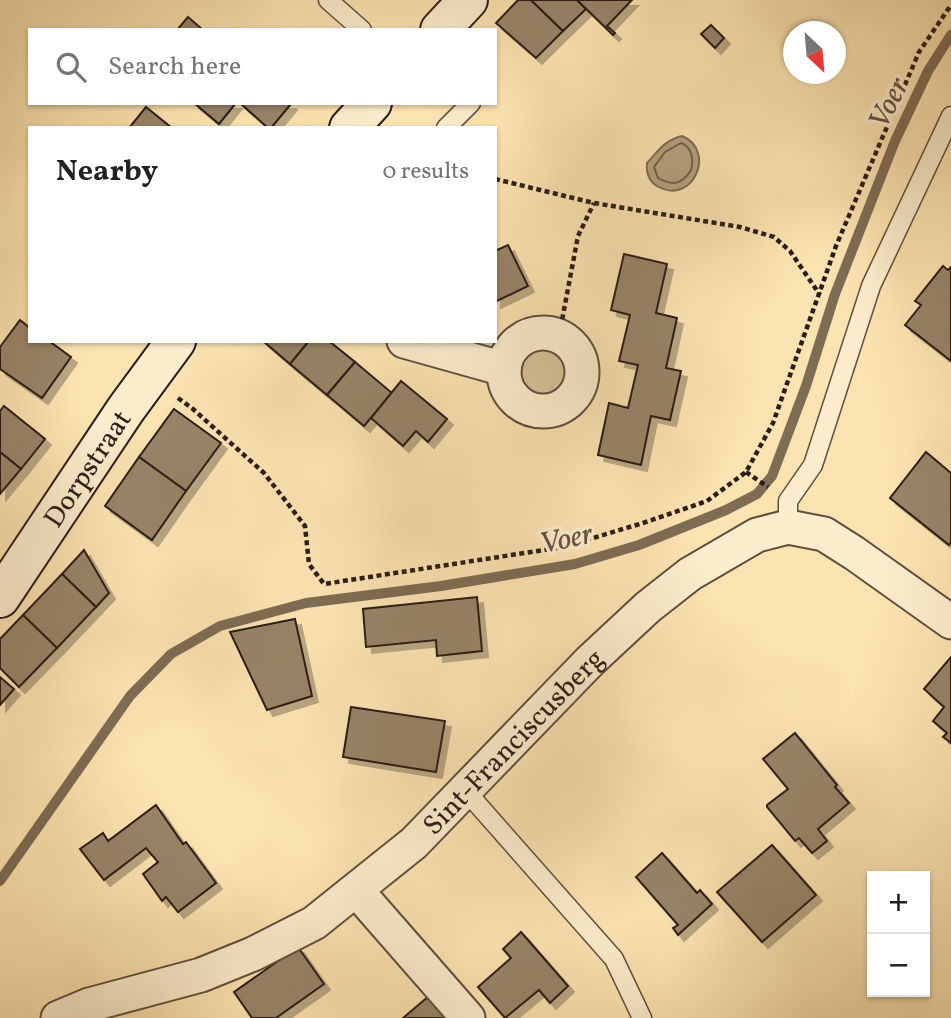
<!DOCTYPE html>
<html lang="en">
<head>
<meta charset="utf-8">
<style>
  :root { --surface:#fff; --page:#f6f6f6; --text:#202124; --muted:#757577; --line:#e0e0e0 }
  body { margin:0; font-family:Vollkorn,serif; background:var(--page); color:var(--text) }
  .controls { position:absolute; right:21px; bottom:21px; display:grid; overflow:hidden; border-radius:0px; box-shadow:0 2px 5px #0004 }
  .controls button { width:63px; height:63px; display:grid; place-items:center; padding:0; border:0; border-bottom:2px solid var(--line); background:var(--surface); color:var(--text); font:35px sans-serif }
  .compass { position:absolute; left:783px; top:21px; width:63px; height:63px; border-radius:50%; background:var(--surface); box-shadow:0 2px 5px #0004; rotate:154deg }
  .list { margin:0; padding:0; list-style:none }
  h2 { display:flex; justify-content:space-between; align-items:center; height:91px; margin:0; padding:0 28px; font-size:30px }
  h2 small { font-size:23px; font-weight:400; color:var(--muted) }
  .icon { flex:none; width:38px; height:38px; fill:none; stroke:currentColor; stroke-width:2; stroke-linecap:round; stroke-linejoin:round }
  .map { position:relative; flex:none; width:951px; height:1018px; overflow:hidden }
  .search { position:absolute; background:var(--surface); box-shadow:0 2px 5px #0004; left:28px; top:28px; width:469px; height:77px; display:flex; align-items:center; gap:18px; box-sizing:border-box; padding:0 24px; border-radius:0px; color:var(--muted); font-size:26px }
  .panel { position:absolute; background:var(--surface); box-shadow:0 2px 5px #0004; left:28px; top:126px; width:469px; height:217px; border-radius:0px }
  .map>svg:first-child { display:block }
  .green { fill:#d8c298; stroke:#827058; stroke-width:2 }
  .water { fill:#b5a07d; stroke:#7e6c54; stroke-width:2 }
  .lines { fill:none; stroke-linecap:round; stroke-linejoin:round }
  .shore { stroke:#705e4a; stroke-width:2 }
  .stream { stroke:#7e6c54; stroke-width:10 }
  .building { fill:#988468; stroke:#2b1d17; stroke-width:2; filter:url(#shadow) }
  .lane-casing { stroke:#5f4f3e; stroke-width:21 }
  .street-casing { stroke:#5f4f3e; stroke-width:37 }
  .secondary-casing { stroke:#2b1d17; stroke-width:42 }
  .path { stroke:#2b1d17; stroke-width:4.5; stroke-dasharray:5 3.5; stroke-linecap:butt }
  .lane { stroke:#fdedcd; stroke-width:18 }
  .street { stroke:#fdedcd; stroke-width:33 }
  .secondary { stroke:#fdedcd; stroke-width:38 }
  .labels { text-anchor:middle; stroke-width:7; stroke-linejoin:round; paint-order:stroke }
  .street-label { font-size:28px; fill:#2b1d17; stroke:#fdedcd }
  .water-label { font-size:30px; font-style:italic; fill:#625140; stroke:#fdedcd }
</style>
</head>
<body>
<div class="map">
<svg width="951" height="1018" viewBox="0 0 951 1018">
  <defs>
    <filter id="shadow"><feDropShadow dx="6" dy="6" stdDeviation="0" flood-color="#0004"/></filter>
  </defs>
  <rect width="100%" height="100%" fill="#fce4b2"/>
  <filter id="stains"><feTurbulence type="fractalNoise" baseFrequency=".00286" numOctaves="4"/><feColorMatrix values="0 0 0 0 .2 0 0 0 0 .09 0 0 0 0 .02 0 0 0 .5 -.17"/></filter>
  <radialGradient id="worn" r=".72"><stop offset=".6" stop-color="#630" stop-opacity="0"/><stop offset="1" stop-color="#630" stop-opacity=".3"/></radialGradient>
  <circle class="green" cx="543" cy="372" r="24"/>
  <path class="water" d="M 682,136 C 717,150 693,207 657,186 C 649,181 646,173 647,163 C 659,150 665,140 682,136 Z"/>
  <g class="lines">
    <path class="shore" d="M 681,143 C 692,147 694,160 691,170 C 682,185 672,186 658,178 L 654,167 L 665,152 Z"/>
    <path class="stream" d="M 0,881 L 130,696 L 171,654 L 220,626 L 306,603 L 441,586 L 575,564 L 639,545 L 726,510 L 757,494 L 772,476 L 806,386 L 835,294 L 895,141 L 928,71 L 951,35"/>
  </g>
  <g class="building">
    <path d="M 518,0 L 531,0 L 563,31 L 536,58 L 496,23 Z"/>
    <path d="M 531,0 L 577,0 L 586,9 L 563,31 Z"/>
    <path d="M 577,0 L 632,0 L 607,26 L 615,33 L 613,35 Z"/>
    <path d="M 188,17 L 203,30 L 177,30 Z"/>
    <path d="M 711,25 L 724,38 L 715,48 L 701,34 Z"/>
    <path d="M 194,103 L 236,103 L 219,124 Z"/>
    <path d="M 240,103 L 290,103 L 291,104 L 271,128 L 268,128 Z"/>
    <path d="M 146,107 L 172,128 L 129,128 Z"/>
    <path d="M 508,245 L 528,286 L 495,302 L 495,251 Z"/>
    <path d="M 624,254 L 667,264 L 656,313 L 677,318 L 666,368 L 681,371 L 670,420 L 651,416 L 641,465 L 598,455 L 609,403 L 628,408 L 638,365 L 619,361 L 630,315 L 611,310 Z"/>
    <path d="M 943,266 L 948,270 L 951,267 L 951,361 L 905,325 L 921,305 L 915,301 Z"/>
    <path d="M 20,320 L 30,328 L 30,341 L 49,341 L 71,357 L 42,398 L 0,369 L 0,347 Z"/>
    <path d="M 263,341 L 309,341 L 290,364 Z"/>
    <path d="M 309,341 L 329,341 L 355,362 L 327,395 L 290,364 Z"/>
    <path d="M 355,362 L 392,393 L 364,426 L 327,395 Z"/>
    <path d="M 401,381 L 447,419 L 428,442 L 416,431 L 403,446 L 371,418 Z"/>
    <path d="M 4,406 L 45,439 L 21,469 L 0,452 L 0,411 Z"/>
    <path d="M 174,409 L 221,443 L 186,491 L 139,457 Z"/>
    <path d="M 0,452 L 21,469 L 0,494 Z"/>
    <path d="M 926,452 L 951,473 L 951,542 L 949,545 L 890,498 Z"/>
    <path d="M 139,457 L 186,491 L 152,540 L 105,506 Z"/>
    <path d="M 84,550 L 109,593 L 96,607 L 62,574 Z"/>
    <path d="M 62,574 L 96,607 L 57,648 L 23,615 Z"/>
    <path d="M 477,597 L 482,651 L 437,656 L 436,640 L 366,647 L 363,609 Z"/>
    <path d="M 23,615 L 57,648 L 19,687 L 0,668 L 0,639 Z"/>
    <path d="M 295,619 L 312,696 L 267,710 L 230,632 Z"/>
    <path d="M 951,657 L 951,743 L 943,737 L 947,733 L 933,721 L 944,707 L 924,689 Z"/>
    <path d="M 0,677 L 14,689 L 0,705 Z"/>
    <path d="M 351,707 L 445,721 L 436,772 L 343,757 Z"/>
    <path d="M 795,733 L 837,785 L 835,787 L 849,803 L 818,829 L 827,841 L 812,853 L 799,838 L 795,841 L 767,807 L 767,805 L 788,789 L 763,759 Z"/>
    <path d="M 156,805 L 183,844 L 186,842 L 216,883 L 178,912 L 166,897 L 162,901 L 143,874 L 158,862 L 146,848 L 104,880 L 80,849 L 103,833 L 108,841 Z"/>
    <path d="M 772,845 L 816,895 L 762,942 L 717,892 Z"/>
    <path d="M 662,853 L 697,893 L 700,890 L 712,904 L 678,935 L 673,928 L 678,925 L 636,877 Z"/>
    <path d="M 521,932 L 568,986 L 550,1003 L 539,990 L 505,1018 L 478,987 L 511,958 L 503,949 Z"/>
    <path d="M 298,947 L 324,984 L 276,1018 L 252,1018 L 234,992 Z"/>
    <path d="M 429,996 L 448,1018 L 403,1018 Z"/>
  </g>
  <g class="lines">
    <defs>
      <g id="lane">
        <path d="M 328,0 L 362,30"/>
        <path d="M 446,128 L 471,103"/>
        <path d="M 788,527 L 788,501 L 813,465 L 871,286 L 951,116"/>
        <path d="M 465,790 L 614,959 L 642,1018"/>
      </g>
      <g id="street">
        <circle cx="543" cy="372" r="39"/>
        <path d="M 404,341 L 504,369"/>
        <path d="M 357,891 L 468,1018"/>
        <path id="s1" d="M 58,1018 L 89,1005 L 201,975 L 253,954 L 314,923 L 414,843 L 590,661 L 648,607 L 690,574 L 757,535 L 788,527 L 824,534 L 854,553 L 951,622"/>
      </g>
      <g id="secondary">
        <path d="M 440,30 L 468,0"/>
        <path d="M 349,128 L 372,103"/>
        <path id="s2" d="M 0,598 L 126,409 L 176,341"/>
      </g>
    </defs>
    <use href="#lane" class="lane-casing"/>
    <use href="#street" class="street-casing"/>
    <use href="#secondary" class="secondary-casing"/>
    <g class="path">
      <path d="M 495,179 L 594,203 L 740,227 L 774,237 L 790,251 L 820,295"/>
      <path d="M 559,336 L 578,236 L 594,203"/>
      <path d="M 178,398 L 193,409 L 264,473 L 305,526 L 309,564 L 324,584 L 563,547 L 643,523 L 707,501 L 746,472 L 773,423 L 836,246 L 919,52 L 951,5"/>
      <path d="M 746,472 L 768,487"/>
    </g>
    <use href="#lane" class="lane"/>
    <use href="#street" class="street"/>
    <use href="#secondary" class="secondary"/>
  </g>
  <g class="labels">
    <g class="street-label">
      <text dy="10" stroke="none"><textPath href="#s2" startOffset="156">Dorpstraat</textPath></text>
      <text dy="10" stroke="none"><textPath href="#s1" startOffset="544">Sint-Franciscusberg</textPath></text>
    </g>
    <g class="water-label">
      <text transform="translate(888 103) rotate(-63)" y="10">Voer</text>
      <text transform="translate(566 538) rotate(-12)" y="10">Voer</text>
    </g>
  </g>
  <rect width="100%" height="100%" filter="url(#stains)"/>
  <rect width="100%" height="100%" fill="url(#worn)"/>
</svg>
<div class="controls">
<button>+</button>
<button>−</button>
</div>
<svg class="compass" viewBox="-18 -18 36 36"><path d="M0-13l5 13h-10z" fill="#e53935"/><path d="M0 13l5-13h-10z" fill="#757577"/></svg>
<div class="search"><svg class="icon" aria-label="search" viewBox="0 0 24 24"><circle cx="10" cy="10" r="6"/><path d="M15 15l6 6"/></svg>Search here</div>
<section class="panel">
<h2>Nearby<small>0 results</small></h2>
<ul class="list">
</ul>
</section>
</div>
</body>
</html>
